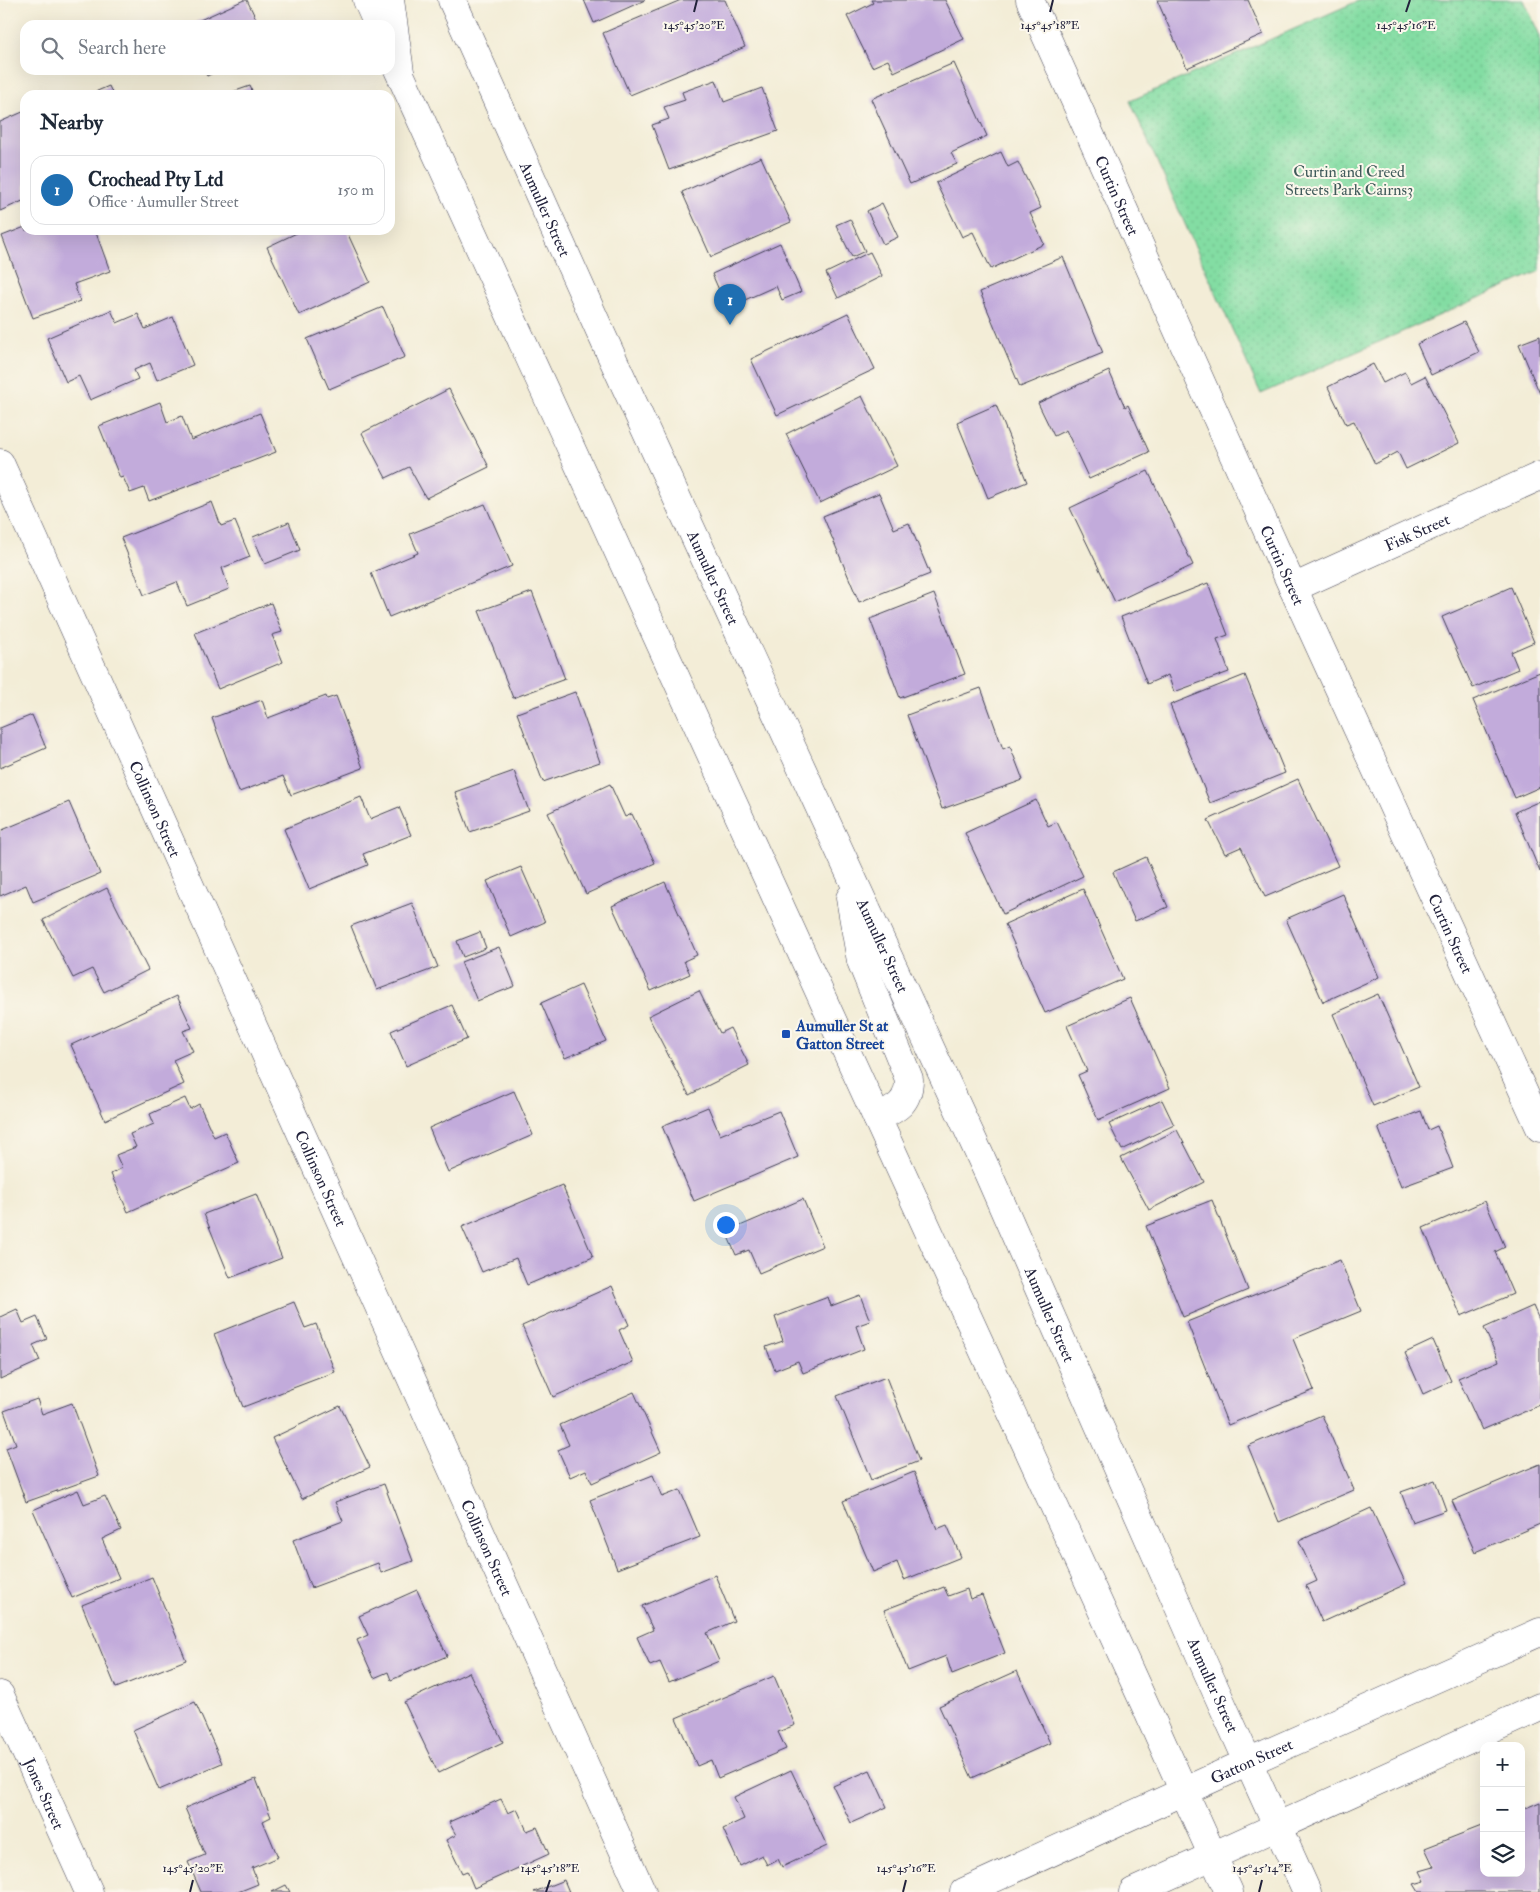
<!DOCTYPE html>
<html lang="en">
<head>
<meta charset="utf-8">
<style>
  :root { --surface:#fff; --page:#f2f2f3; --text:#1f2937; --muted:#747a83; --line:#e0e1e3; --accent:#1f6fb2 }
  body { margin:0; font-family:"IM FELL Double Pica",serif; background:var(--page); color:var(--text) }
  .controls { position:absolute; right:15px; bottom:15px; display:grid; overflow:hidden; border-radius:10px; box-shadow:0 5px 20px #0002 }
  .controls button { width:45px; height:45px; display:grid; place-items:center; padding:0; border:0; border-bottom:1px solid var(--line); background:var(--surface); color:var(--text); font:25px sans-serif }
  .you { position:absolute; left:725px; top:1224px; width:18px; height:18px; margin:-12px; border:4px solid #fff; border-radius:50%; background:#1a73e8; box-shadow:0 0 0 8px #1a73e833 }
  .badge { display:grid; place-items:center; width:32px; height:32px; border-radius:50%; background:var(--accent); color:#fff; font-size:16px; font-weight:700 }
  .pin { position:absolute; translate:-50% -41px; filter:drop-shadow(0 1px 2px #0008) }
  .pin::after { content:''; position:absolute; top:26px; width:18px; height:15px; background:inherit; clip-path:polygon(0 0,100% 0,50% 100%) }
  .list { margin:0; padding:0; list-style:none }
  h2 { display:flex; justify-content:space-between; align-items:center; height:65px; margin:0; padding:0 20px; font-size:21px }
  h2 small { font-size:16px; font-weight:400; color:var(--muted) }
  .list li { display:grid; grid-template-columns:32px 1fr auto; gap:15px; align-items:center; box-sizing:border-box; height:70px; margin:0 10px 10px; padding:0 10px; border:1px solid var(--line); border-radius:15px }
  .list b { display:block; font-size:19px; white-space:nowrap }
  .list p { margin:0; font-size:16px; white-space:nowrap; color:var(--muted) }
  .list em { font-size:16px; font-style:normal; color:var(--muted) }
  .icon { flex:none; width:28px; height:28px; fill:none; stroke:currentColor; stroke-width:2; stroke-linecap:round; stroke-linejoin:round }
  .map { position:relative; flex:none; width:1540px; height:1892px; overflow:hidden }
  .search { position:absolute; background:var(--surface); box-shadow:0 5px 20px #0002; left:20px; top:20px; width:375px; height:55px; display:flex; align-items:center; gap:12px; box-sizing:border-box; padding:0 18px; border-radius:15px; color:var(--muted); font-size:19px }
  .panel { position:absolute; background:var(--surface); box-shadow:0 5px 20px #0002; left:20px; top:90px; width:375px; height:145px; border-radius:15px }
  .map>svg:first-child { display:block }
  .park { fill:url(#park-dots); stroke:#52806f }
  .building { fill:#c2abdb }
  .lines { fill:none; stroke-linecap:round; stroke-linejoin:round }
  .minor-casing { stroke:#414052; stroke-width:29 }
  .tertiary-casing { stroke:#414052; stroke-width:29 }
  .secondary-casing { stroke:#414052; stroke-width:29 }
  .minor { stroke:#fff; stroke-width:28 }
  .tertiary { stroke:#fff; stroke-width:28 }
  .secondary { stroke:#fff; stroke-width:28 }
  .ticks { fill:none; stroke:#22223b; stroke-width:2 }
  .transit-dot { fill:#1a4fb4; stroke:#fbf7ec; stroke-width:2 }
  .labels { text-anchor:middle; stroke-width:4; stroke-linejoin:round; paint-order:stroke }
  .park-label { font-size:16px; fill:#3f5a5a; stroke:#fbf7ec }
  .street-label { font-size:16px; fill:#22223b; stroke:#fbf7ec }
  .transit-label { font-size:16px; font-weight:bold; fill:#164399; stroke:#fbf7ec; text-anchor:start }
  .ticks-label { font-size:12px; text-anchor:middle; fill:#22223b; stroke:#fbf7ec; stroke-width:4; stroke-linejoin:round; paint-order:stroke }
</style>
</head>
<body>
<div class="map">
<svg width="1540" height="1892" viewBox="0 0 1540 1892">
  <defs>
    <pattern id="park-dots" width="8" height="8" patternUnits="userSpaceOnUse" patternTransform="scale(1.25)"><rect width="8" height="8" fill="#83dda3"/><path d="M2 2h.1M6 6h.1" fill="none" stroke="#71bd8d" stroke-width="1.8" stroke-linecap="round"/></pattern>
  </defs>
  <rect width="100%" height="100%" fill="#fbf7ec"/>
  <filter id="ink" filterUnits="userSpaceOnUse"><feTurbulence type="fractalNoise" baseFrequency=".02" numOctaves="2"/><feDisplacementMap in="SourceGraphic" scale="10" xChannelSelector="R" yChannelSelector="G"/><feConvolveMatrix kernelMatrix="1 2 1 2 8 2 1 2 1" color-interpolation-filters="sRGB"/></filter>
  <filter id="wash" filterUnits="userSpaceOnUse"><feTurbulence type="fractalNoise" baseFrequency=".0096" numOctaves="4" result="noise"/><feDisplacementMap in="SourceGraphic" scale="20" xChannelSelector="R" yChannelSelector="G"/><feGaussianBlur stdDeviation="1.12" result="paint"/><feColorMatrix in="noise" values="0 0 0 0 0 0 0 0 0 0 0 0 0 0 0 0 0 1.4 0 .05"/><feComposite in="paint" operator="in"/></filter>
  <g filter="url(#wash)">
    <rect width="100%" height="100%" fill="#f3edd7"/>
    <path class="park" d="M 1360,0 L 1524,0 L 1540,36 L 1540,271 L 1261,394 L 1130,101 Z"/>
    <g id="blocks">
      <g class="building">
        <path d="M 244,0 L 247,0 L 259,25 L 189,25 Z"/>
        <path d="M 584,0 L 645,0 L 594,23 Z"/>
        <path d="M 681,0 L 725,0 L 745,47 L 630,95 L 603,33 Z"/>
        <path d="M 871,0 L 945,0 L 964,39 L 894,72 L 888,60 L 872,67 L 847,16 L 873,3 Z"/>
        <path d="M 1157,0 L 1248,0 L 1263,34 L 1187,68 Z"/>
        <path d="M 954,63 L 987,136 L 951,153 L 957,164 L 910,184 L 871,99 Z"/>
        <path d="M 204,70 L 219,70 L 207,76 Z"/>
        <path d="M 716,80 L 724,102 L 762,88 L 778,131 L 669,170 L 652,125 L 669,119 L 664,107 L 685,100 L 682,92 Z"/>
        <path d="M 109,86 L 113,95 L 88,95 Z"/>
        <path d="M 250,86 L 254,95 L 224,95 Z"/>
        <path d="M 25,111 L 25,200 L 0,211 L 0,122 Z"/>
        <path d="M 1001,152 L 1008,167 L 1018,162 L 1041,208 L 1030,213 L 1044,244 L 991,269 L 973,232 L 962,237 L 936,183 Z"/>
        <path d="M 761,157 L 791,222 L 711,257 L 682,192 Z"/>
        <path d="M 882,203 L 898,237 L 883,244 L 867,211 Z"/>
        <path d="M 850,219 L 865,251 L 852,257 L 836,225 Z"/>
        <path d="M 25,227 L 25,230 L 95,230 L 110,271 L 74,284 L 80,301 L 33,318 L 2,236 Z"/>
        <path d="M 303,230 L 346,230 L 370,282 L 299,315 L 267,247 Z"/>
        <path d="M 780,243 L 801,292 L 782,300 L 776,286 L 727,308 L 712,274 Z"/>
        <path d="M 870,252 L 882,276 L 838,298 L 826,273 Z"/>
        <path d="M 1063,257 L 1103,353 L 1020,387 L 980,292 Z"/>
        <path d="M 383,307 L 405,357 L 329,389 L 307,339 Z"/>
        <path d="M 111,310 L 117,323 L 138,314 L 145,329 L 173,317 L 193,365 L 157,380 L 150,363 L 134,370 L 138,379 L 90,400 L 79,376 L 66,382 L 47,338 Z"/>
        <path d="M 848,313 L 875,369 L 777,415 L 751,359 Z"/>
        <path d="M 1464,322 L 1479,352 L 1431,375 L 1417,344 Z"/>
        <path d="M 1540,336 L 1540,394 L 1519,344 Z"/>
        <path d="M 1373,364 L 1383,383 L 1405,372 L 1411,383 L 1425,376 L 1459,443 L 1406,469 L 1398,452 L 1375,464 L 1354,421 L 1346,424 L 1328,387 Z"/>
        <path d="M 1109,371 L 1125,407 L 1128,405 L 1149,452 L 1089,479 L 1066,430 L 1054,436 L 1038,403 Z"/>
        <path d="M 449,389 L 489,467 L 426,498 L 409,467 L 386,478 L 362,433 Z"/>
        <path d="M 862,396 L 897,466 L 820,503 L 786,434 Z"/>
        <path d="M 160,402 L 167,422 L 182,416 L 191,440 L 260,413 L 276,452 L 149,501 L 144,488 L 130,493 L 123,477 L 120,478 L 99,426 Z"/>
        <path d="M 996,405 L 1027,482 L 988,498 L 957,422 Z"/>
        <path d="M 1148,471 L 1193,565 L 1115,602 L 1070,508 Z"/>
        <path d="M 879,493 L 894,529 L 909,523 L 930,574 L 859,602 L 823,516 Z"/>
        <path d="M 212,502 L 221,526 L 235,521 L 250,557 L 222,568 L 229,589 L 187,606 L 177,582 L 144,595 L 121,538 Z"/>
        <path d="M 485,504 L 512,566 L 389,617 L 371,573 L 418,553 L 410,534 Z"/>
        <path d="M 289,522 L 300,550 L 265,564 L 253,537 Z"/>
        <path d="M 1208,583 L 1228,635 L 1217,639 L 1229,672 L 1174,692 L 1168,675 L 1147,684 L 1121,617 Z"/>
        <path d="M 1511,587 L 1534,642 L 1511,652 L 1518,669 L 1473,688 L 1442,617 Z"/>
        <path d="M 532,592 L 565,679 L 513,698 L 479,611 Z"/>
        <path d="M 934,594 L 965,674 L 900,698 L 870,619 Z"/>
        <path d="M 271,603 L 282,632 L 272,635 L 283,662 L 218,689 L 195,633 Z"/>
        <path d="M 1540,672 L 1540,787 L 1515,798 L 1473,700 Z"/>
        <path d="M 1245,675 L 1285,773 L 1210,803 L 1170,705 Z"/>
        <path d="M 981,688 L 1003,749 L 1010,746 L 1023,780 L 942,809 L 907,715 Z"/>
        <path d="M 575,692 L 600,762 L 543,782 L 517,713 Z"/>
        <path d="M 326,696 L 327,699 L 336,696 L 363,768 L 291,795 L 283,776 L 239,792 L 212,718 L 262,700 L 268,718 Z"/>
        <path d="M 32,715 L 46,748 L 0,768 L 0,728 Z"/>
        <path d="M 514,771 L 529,811 L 470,832 L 455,792 Z"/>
        <path d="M 1298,779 L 1338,866 L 1265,897 L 1241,847 L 1225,854 L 1208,820 Z"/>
        <path d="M 610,784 L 625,817 L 632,814 L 655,863 L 586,894 L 548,813 Z"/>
        <path d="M 361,797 L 370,819 L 399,807 L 411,835 L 363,854 L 368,865 L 309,889 L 284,829 Z"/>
        <path d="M 1036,800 L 1048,826 L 1057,822 L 1083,876 L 1003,914 L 965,833 Z"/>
        <path d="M 1540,801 L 1540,872 L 1515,812 Z"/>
        <path d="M 69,802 L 100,874 L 33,902 L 26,885 L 0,896 L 0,831 Z"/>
        <path d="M 1146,857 L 1168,907 L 1135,921 L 1113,872 Z"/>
        <path d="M 521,867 L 545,922 L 511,937 L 487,881 Z"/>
        <path d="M 665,882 L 697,955 L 684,961 L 690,974 L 651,991 L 612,906 Z"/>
        <path d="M 107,888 L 148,970 L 104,992 L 92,969 L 73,978 L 43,920 Z"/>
        <path d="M 1083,889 L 1123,979 L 1045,1013 L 1005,924 Z"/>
        <path d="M 1343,894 L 1379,977 L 1323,1002 L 1286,919 Z"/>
        <path d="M 412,903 L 438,967 L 377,990 L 351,926 Z"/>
        <path d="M 480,932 L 486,948 L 463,957 L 457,941 Z"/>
        <path d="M 499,947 L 515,986 L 477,1001 L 461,962 Z"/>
        <path d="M 581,985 L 606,1041 L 565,1058 L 541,1003 Z"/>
        <path d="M 699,991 L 720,1033 L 730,1028 L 749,1065 L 689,1095 L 648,1016 Z"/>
        <path d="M 1378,994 L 1419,1087 L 1373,1106 L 1333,1014 Z"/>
        <path d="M 177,996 L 192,1028 L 183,1031 L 193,1051 L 173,1060 L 184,1084 L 105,1120 L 71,1045 Z"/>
        <path d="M 1130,998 L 1170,1088 L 1098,1120 L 1078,1075 L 1087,1071 L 1067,1026 Z"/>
        <path d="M 452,1005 L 467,1039 L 406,1066 L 391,1031 Z"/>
        <path d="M 514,1091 L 533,1135 L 448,1172 L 429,1128 Z"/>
        <path d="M 185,1098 L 190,1109 L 199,1104 L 214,1137 L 225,1132 L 239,1163 L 128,1212 L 111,1174 L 122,1168 L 116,1155 L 136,1147 L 130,1134 L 154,1124 L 150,1114 Z"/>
        <path d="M 1162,1100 L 1174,1125 L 1122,1150 L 1109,1124 Z"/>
        <path d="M 708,1107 L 720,1135 L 779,1111 L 798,1157 L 694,1201 L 662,1126 Z"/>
        <path d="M 1421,1111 L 1428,1130 L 1437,1126 L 1453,1168 L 1401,1187 L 1378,1127 Z"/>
        <path d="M 1177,1130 L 1204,1182 L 1149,1210 L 1121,1158 Z"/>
        <path d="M 562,1185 L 593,1257 L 527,1285 L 516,1258 L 482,1272 L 462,1227 Z"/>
        <path d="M 256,1194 L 282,1258 L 230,1278 L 204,1214 Z"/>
        <path d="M 803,1199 L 823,1246 L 759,1273 L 749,1250 L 736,1255 L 726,1232 Z"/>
        <path d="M 1212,1200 L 1248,1290 L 1183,1317 L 1146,1226 Z"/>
        <path d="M 1485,1201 L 1505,1247 L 1495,1252 L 1513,1294 L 1461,1316 L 1423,1228 Z"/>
        <path d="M 1340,1260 L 1361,1311 L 1293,1339 L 1314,1390 L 1228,1425 L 1187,1322 Z"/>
        <path d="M 612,1286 L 629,1325 L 619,1330 L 633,1362 L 553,1397 L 522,1326 Z"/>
        <path d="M 860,1295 L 870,1321 L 856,1326 L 864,1349 L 803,1373 L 798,1361 L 775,1370 L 766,1347 L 783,1341 L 775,1317 L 828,1297 L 831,1306 Z"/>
        <path d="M 294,1302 L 305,1328 L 316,1324 L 335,1372 L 243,1407 L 214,1334 Z"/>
        <path d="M 1533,1306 L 1540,1322 L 1540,1405 L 1482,1430 L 1458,1378 L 1499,1361 L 1484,1328 Z"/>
        <path d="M 17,1309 L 23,1323 L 37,1317 L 47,1339 L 33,1345 L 40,1361 L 0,1379 L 0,1317 Z"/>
        <path d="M 1433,1340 L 1451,1381 L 1423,1394 L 1405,1353 Z"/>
        <path d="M 886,1377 L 919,1461 L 871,1480 L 837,1396 Z"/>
        <path d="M 634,1392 L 661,1452 L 592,1483 L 586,1470 L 570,1477 L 558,1450 L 569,1445 L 560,1425 Z"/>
        <path d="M 37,1399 L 42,1414 L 72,1403 L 99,1476 L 26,1502 L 6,1448 L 16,1444 L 4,1411 Z"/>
        <path d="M 340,1406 L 370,1467 L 302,1499 L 272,1438 Z"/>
        <path d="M 1322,1415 L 1354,1490 L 1279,1522 L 1248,1446 Z"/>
        <path d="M 1540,1464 L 1540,1524 L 1475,1552 L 1452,1501 Z"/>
        <path d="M 914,1472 L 937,1529 L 947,1525 L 961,1557 L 904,1580 L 897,1562 L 873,1572 L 843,1501 Z"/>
        <path d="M 653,1475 L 662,1497 L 680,1490 L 700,1537 L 617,1569 L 590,1500 Z"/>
        <path d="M 1435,1480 L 1446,1510 L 1412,1522 L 1401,1492 Z"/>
        <path d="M 384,1484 L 413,1561 L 381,1573 L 378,1563 L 311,1588 L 293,1540 L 343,1521 L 335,1502 Z"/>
        <path d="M 78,1490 L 84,1504 L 105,1496 L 121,1530 L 102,1539 L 119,1578 L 72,1598 L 33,1510 Z"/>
        <path d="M 1371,1508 L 1406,1584 L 1322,1622 L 1306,1586 L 1317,1581 L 1299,1541 Z"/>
        <path d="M 715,1575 L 734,1621 L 707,1633 L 719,1661 L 669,1682 L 660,1662 L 650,1666 L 637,1637 L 653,1630 L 642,1606 Z"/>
        <path d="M 152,1577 L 186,1660 L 116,1688 L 82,1605 Z"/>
        <path d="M 944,1587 L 948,1596 L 967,1589 L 970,1599 L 982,1595 L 1005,1653 L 952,1674 L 946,1656 L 908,1671 L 884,1610 Z"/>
        <path d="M 417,1590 L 447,1656 L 391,1680 L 388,1672 L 374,1678 L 357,1640 L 368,1635 L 359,1616 Z"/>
        <path d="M 1017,1671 L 1050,1743 L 972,1778 L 939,1706 Z"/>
        <path d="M 469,1672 L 503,1742 L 438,1773 L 404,1702 Z"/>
        <path d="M 774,1676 L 795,1725 L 778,1732 L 786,1749 L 718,1778 L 711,1760 L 697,1766 L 676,1718 Z"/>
        <path d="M 195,1702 L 222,1763 L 159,1790 L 133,1730 Z"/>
        <path d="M 791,1770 L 827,1846 L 782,1867 L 778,1859 L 767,1865 L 762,1855 L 740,1866 L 723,1829 L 744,1819 L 734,1797 Z"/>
        <path d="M 870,1770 L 887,1807 L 851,1823 L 833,1786 Z"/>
        <path d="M 256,1779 L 271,1817 L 263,1821 L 278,1857 L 252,1868 L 258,1884 L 238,1892 L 201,1892 L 188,1862 L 205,1855 L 185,1808 Z"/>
        <path d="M 501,1799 L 508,1813 L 517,1809 L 527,1831 L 537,1827 L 549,1854 L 474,1888 L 467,1871 L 462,1873 L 446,1840 L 456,1835 L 449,1822 Z"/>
        <path d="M 1540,1802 L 1540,1892 L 1419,1892 L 1414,1884 L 1425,1881 L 1420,1871 L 1434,1867 L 1425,1848 L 1484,1825 L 1484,1873 L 1521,1873 L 1521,1810 Z"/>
        <path d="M 564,1880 L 569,1892 L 534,1892 Z"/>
        <path d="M 286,1885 L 290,1892 L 272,1892 Z"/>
      </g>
    </g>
  </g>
  <g filter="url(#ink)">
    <use href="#blocks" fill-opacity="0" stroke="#414052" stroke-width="1"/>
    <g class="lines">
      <defs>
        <g id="minor">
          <path id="s1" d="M 1030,0 L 1293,588 L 1540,1128"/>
          <path id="s2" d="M 0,463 L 642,1892"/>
          <path id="s3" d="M 1293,588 L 1540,476"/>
          <path id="s4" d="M 0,1695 L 89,1892"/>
        </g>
        <g id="tertiary">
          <path id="s5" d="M 964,1892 L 1248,1762 L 1540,1632"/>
          <path d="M 1133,1892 L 1540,1707"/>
        </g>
        <g id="secondary">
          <path d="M 367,0 L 378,25"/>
          <path d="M 390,0 L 400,72"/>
          <path id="s6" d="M 452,0 L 600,331 L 988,1173 L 1207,1671 L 1307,1892"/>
          <path d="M 390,52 L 1146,1707 L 1229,1892"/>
          <path d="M 850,898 L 861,961 L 909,1079 C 909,1103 897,1109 877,1118"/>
        </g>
      </defs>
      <use href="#minor" class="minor-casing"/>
      <use href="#tertiary" class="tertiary-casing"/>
      <use href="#secondary" class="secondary-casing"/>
      <use href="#minor" class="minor"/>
      <use href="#tertiary" class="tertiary"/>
      <use href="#secondary" class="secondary"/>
    </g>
  </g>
  <path class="ticks" d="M 694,12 L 697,0M 1050,12 L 1053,0M 1406,12 L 1410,0M 190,1892 L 193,1880M 546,1892 L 550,1880M 903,1892 L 906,1880M 1259,1892 L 1262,1880"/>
  <rect class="transit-dot" x="781" y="1029" width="10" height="10" rx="2.5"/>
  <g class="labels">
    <g class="park-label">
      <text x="1349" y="177">Curtin and Creed<tspan x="1349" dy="18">Streets Park Cairns3</tspan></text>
    </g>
    <g class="street-label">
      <text dy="6" stroke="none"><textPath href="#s1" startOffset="214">Curtin Street</textPath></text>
      <text dy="6" stroke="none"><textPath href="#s6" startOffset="229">Aumuller Street</textPath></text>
      <text dy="6" stroke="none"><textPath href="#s3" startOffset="136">Fisk Street</textPath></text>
      <text dy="6" stroke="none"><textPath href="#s1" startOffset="619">Curtin Street</textPath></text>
      <text dy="6" stroke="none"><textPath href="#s6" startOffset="634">Aumuller Street</textPath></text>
      <text dy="6" stroke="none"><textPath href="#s2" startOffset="379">Collinson Street</textPath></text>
      <text dy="6" stroke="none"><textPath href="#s1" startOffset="1024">Curtin Street</textPath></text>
      <text dy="6" stroke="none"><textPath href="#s6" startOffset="1039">Aumuller Street</textPath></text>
      <text dy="6" stroke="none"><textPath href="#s2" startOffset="784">Collinson Street</textPath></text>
      <text dy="6" stroke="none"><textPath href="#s6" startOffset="1444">Aumuller Street</textPath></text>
      <text dy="6" stroke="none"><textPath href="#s2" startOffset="1189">Collinson Street</textPath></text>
      <text dy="6" stroke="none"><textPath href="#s6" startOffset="1849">Aumuller Street</textPath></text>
      <text dy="6" stroke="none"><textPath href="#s5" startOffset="316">Gatton Street</textPath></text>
      <text dy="6" stroke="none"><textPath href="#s4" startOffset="108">Jones Street</textPath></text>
    </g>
    <g class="transit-label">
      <text x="796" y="1031">Aumuller St at<tspan x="796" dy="18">Gatton Street</tspan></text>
    </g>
  </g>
  <g class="ticks-label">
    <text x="694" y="29">145°45'20"E</text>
    <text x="1050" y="29">145°45'18"E</text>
    <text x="1406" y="29">145°45'16"E</text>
    <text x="193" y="1872">145°45'20"E</text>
    <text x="550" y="1872">145°45'18"E</text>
    <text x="906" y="1872">145°45'16"E</text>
    <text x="1262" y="1872">145°45'14"E</text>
  </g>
</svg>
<div class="controls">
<button>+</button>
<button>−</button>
<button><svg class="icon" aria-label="layers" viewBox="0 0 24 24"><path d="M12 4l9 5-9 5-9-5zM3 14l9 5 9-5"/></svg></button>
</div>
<div class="you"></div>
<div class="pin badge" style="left:730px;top:325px">1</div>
<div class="search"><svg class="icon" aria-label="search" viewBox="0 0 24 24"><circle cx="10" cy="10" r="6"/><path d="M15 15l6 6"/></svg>Search here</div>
<section class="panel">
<h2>Nearby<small></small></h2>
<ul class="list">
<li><span class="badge">1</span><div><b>Crochead Pty Ltd</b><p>Office · Aumuller Street</p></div><em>150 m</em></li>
</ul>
</section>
</div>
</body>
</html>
